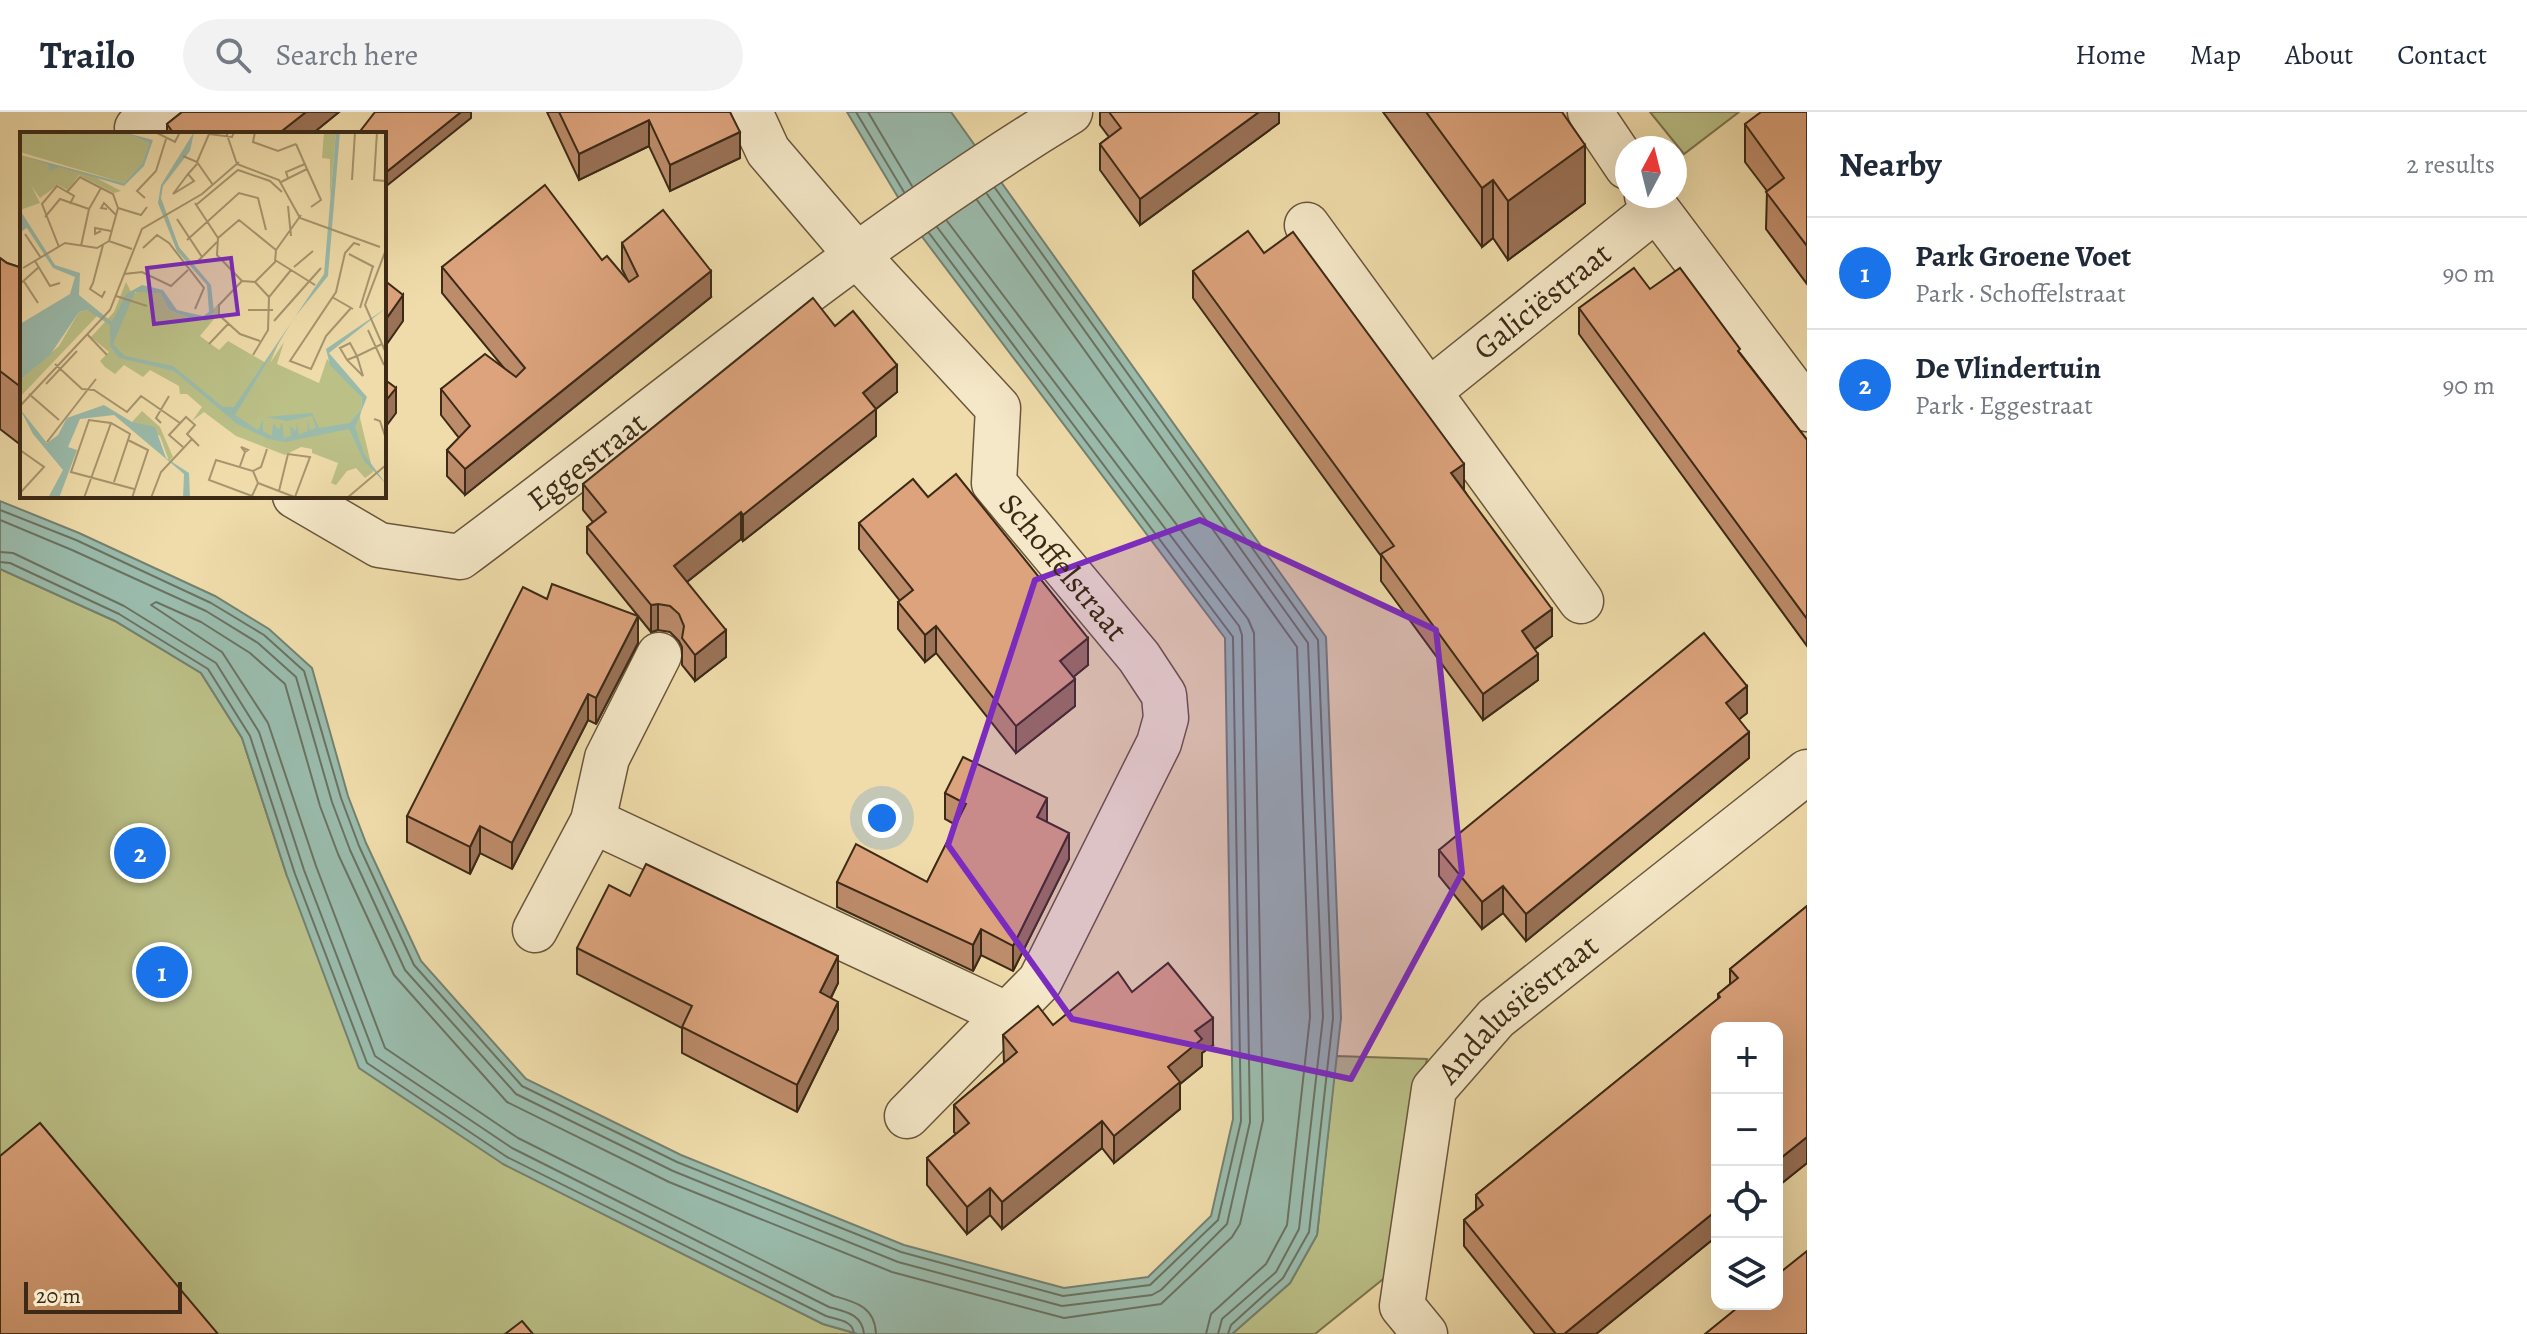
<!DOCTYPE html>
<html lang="en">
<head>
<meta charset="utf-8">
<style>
  :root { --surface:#fff; --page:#f2f2f3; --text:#1f2937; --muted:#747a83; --line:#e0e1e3; --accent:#1a73e8 }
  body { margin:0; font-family:Alegreya,serif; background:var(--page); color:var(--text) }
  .controls { position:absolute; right:24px; bottom:24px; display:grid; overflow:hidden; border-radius:16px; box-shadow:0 8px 32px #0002 }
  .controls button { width:72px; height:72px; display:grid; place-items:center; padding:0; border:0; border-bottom:2px solid var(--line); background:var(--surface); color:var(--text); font:40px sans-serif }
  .compass { position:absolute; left:1615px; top:24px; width:72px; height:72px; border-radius:50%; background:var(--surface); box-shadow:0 8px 32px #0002; rotate:7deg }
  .scale { position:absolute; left:24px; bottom:20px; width:158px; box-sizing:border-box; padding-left:8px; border:4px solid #3c2a17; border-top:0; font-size:22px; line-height:28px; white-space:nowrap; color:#3c2a17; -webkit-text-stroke:6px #f5e8c8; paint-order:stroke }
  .you { position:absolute; left:882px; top:706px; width:28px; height:28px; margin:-20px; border:6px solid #fff; border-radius:50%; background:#1a73e8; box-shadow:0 0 0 12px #1a73e833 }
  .badge { display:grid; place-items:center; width:52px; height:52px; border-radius:50%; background:var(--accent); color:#fff; font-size:26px; font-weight:700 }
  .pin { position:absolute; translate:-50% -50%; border:4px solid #fff; box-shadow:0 2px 8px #0006 }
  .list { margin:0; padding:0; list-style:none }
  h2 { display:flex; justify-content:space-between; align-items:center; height:104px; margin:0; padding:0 32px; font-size:34px }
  h2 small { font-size:26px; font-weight:400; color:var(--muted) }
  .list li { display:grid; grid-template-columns:52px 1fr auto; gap:24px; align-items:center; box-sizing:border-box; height:112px; padding:0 32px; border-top:2px solid var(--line) }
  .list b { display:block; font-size:30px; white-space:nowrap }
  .list p { margin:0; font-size:26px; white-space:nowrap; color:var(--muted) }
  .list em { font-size:26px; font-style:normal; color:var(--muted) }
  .icon { flex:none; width:44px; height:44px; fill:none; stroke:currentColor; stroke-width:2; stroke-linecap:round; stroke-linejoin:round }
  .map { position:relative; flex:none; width:1807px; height:1222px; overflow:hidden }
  header { display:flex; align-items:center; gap:48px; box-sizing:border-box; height:112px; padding:0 40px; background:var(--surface); border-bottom:2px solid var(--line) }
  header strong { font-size:38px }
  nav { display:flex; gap:44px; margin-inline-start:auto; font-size:28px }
  .search { width:560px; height:72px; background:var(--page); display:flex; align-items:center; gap:20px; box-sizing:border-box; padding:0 28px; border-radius:44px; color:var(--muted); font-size:30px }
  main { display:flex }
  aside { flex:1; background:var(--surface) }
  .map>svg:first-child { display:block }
  .green { fill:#bbc087; stroke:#7c754f; stroke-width:2 }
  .water { fill:#9abbac; stroke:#748170; stroke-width:2 }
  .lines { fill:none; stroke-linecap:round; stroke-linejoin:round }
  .shore { stroke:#6b7262; stroke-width:2 }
  .minor-casing { stroke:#69563c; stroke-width:47 }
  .minor { stroke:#f5e8c8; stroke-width:44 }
  .wall { fill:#bd8c6b; stroke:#3c2a17; stroke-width:2 }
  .shaded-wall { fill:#9a7257; stroke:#3c2a17; stroke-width:2 }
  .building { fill:#dca37c; stroke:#3c2a17; stroke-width:2 }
  .marked { fill:#7b2cbf; fill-opacity:0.2; stroke:#7b2cbf; stroke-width:6; stroke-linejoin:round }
  .labels { text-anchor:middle; stroke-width:8; stroke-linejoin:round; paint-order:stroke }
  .street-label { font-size:32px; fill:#3c2a17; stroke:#f5e8c8 }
  .inset-road { fill:none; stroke:#a7956f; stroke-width:2 }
  .view { fill:#7b2cbf; fill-opacity:0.15; stroke:#7b2cbf; stroke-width:4 }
  .inset-edge { fill:none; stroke:#3c2a17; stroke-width:4 }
</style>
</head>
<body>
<header>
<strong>Trailo</strong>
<div class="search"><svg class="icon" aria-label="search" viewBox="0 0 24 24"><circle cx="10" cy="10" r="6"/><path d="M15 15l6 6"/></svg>Search here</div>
<nav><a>Home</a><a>Map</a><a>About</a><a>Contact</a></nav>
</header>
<main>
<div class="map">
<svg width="1807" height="1222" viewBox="0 0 1807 1222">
  <rect width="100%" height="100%" fill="#efdcaa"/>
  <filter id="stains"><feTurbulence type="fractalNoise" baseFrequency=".0025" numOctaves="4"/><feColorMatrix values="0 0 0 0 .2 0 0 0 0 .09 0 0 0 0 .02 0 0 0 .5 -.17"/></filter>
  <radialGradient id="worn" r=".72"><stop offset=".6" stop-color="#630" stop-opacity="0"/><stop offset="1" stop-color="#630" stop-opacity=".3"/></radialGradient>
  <g class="green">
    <path d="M 1650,0 L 1739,0 L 1684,42 Z"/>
    <path d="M 0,457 L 115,509 L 201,561 L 242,626 L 287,764 L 503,1052 L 823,1212 L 858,1222 L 0,1222 Z"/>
    <path d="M 1336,944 L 1427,947 L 1417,993 L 1408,1147 L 1315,1222 L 1232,1222 L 1290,1171 L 1317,1123 Z"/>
  </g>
  <path class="water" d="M 847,0 L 951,0 L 1326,525 L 1341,906 L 1317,1123 L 1290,1171 L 1232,1222 L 858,1222 L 823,1212 L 503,1052 L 359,956 L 287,764 L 242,626 L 201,561 L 115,509 L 0,457 L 0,389 L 79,421 L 215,484 L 269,517 L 312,556 L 348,684 L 366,731 L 421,849 L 526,967 L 681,1043 L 904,1133 L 1064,1176 L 1148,1165 L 1211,1104 L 1233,1007 L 1225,526 L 920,122 Z"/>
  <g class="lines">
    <g class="shore">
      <path d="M 856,0 L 904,80"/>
      <path d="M 868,0 L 912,74"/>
      <path d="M 995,76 L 1318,528 L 1333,906 L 1309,1120 L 1283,1166 L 1231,1213 L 1228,1222"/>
      <path d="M 987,82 L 1308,531 L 1323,905 L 1299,1117 L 1276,1160 L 1222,1207 L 1218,1222"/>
      <path d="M 977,88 L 1297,535 L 1310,905 L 1287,1113 L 1266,1152 L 1211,1202 L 1206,1222"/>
      <path d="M 0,398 L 76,428 L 211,491 L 264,523 L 304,559 L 341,686 L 359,734 L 414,853 L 522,974 L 677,1050 L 901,1140 L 1063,1184 L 1150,1173 L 1218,1108 L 1241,1009 L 1233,525 L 929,121"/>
      <path d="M 0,408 L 72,438 L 206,499 L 258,531 L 296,565 L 332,690 L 350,738 L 405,858 L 516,982 L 673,1059 L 898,1150 L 1062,1194 L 1152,1183 L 1161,1178 L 1227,1112 L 1250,1010 L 1242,523 L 1239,514 L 937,115"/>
      <path d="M 0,440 L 13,441 L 124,494 L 216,551 L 259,620 L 304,758 L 375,944 L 512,1036 L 829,1195 C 846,1200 862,1202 864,1222"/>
      <path d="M 0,450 L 10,451 L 119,502 L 208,557 L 250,624 L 295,762 L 367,951 L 507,1045 L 826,1204 C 837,1208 853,1208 854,1222"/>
      <path d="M 876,1222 C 875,1195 856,1190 834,1184 L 518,1026 L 385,936 L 316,754 L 268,611 L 222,540 L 151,493 L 156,490 L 201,510 L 250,541 L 285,572 L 320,694 L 338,742 L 394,863 L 507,990 L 669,1070 L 892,1160 L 1064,1206 L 1161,1192 L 1232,1125 L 1240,1112 L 1263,1008 L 1254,521 L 1248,507 L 947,109"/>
    </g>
    <defs>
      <g id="minor">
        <path id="s1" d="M 750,0 L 768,39 L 856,142 L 998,296 L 994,371 L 1139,545 L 1164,583 L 1166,606 L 1159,631 L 1040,869 L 907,1004"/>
        <path d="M 1590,0 L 1627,55"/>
        <path d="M 137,16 L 159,0"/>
        <path d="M 1647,84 L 1807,297"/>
        <path d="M 1307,113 L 1581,489"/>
        <path id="s2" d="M 1428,280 L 1656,97"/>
        <path id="s3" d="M 295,384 L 379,433 L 460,445 C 662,295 854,131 1070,0"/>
        <path d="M 593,709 L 1008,903"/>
        <path d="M 535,818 L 593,709 L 607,646 L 659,543"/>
        <path id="s4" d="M 1425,1222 L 1402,1194 L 1434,977 L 1496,906 L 1807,660"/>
      </g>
    </defs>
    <use href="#minor" class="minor-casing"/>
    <use href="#minor" class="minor"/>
  </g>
  <g class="wall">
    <path d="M 182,0 L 339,0 L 312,22 L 167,22 L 167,12 Z"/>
    <path d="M 547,0 L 730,0 L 740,46 L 670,79 L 649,34 L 579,68 Z"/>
    <path d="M 1100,0 L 1279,0 L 1279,11 L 1140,113 L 1100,58 L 1100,32 L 1109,25 L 1100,13 Z"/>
    <path d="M 1383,0 L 1562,0 L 1585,91 L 1508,148 L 1493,126 L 1482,135 Z"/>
    <path d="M 1807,0 L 1807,172 L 1766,117 L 1767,79 L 1745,50 L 1745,12 Z"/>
    <path d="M 622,131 L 711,185 L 465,383 L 447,364 L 447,338 L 459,326 L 441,303 L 441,277 L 504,256 L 442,181 L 442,155 L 602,148 L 628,169 L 622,157 Z"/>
    <path d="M 1264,141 L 1464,378 L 1552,524 L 1535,537 L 1538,568 L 1483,608 L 1381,469 L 1381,444 L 1193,186 L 1193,159 Z"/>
    <path d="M 0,146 L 7,151 L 22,156 L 22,334 L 0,317 Z"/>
    <path d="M 1650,177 L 1740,241 L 1807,328 L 1807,534 L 1579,222 L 1579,196 Z"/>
    <path d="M 835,214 L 897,280 L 876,297 L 876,324 L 743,429 L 741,427 L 687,470 L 726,545 L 695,569 L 682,553 L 682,535 L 679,529 L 670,520 L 658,518 L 651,520 L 587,441 L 587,415 L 593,410 L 583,398 L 583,372 Z"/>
    <path d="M 928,385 L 1088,553 L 1073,565 L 1075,594 L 1016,641 L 936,541 L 925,550 L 898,517 L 898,490 L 900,489 L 859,437 L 859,411 Z"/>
    <path d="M 638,531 L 596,612 L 588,608 L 512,757 L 480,741 L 470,762 L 407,730 L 407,704 Z"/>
    <path d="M 1747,601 L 1739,607 L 1749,646 L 1526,829 L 1503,801 L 1482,817 L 1439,764 L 1439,738 Z"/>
    <path d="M 945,681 L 1047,710 L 1069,747 L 1013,859 L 981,843 L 973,859 L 837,795 L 837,770 L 927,770 L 956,713 L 945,707 Z"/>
    <path d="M 630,784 L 838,871 L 831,886 L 838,917 L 797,1000 L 682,941 L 682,916 L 577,862 L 577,836 Z"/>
    <path d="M 1807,794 L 1807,1051 L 1777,1075 L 1777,916 L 1717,916 L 1717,1124 L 1596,1222 L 1535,1222 L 1464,1134 L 1464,1108 L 1476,1098 L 1476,1083 L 1718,887 L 1718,882 L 1730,872 L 1730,857 Z"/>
    <path d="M 1132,880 L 1213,933 L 1202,941 L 1202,954 L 1180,972 L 1180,997 L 1114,1051 L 1102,1036 L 1002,1117 L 990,1103 L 967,1122 L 927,1073 L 927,1046 L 956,1022 L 954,1020 L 954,993 L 1004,951 L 1003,923 L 1053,913 Z"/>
  </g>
  <g class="shaded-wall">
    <path d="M 306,0 L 339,0 L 312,22 L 278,22 Z"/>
    <path d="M 461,0 L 471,0 L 471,6 L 384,76 L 384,62 Z"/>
    <path d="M 1259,0 L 1279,0 L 1279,11 L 1140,113 L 1140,87 Z"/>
    <path d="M 649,8 L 649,34 L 579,68 L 579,42 Z"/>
    <path d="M 740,20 L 740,46 L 670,79 L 670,53 Z"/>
    <path d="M 1585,33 L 1585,91 L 1508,148 L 1508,89 Z"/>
    <path d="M 1493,68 L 1493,126 L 1482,135 L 1482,76 Z"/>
    <path d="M 711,159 L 711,185 L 465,383 L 465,357 Z"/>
    <path d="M 403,183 L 403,209 L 384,236 L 384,210 Z"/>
    <path d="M 897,253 L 897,280 L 876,297 L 876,324 L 743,429 L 743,403 L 863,281 Z"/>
    <path d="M 396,276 L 396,301 L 384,317 L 384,291 Z"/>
    <path d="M 1464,352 L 1464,378 L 1451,361 Z"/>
    <path d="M 741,400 L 741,427 L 674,480 L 674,454 Z"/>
    <path d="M 658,492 L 658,518 L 651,520 L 651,493 Z"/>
    <path d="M 1552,497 L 1552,524 L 1522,546 L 1522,519 Z"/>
    <path d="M 638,504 L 638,531 L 596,612 L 596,586 Z"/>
    <path d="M 936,514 L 936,541 L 925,550 L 925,523 Z"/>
    <path d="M 726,518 L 726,545 L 695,569 L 695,543 Z"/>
    <path d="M 1088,526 L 1088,553 L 1060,576 L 1060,549 Z"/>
    <path d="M 1538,542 L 1538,568 L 1483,608 L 1483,582 Z"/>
    <path d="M 1075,567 L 1075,594 L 1016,641 L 1016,614 Z"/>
    <path d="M 1747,574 L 1747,601 L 1726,618 L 1726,591 Z"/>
    <path d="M 588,582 L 588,608 L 512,757 L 512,731 Z"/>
    <path d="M 1749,620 L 1749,646 L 1526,829 L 1526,802 Z"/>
    <path d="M 1047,686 L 1047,712 L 1037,705 Z"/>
    <path d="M 480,714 L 480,741 L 470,762 L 470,735 Z"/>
    <path d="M 1069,721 L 1069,747 L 1013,859 L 1013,834 Z"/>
    <path d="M 1503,774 L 1503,801 L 1482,817 L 1482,790 Z"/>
    <path d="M 981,817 L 981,843 L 973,859 L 973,833 Z"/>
    <path d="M 838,844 L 838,871 L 820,907 L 820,880 Z"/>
    <path d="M 838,890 L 838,917 L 797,1000 L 797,973 Z"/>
    <path d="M 1213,906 L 1213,933 L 1202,941 L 1202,954 L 1180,972 L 1180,997 L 1114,1051 L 1114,1024 L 1195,919 Z"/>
    <path d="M 1102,1009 L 1102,1036 L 1002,1117 L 1002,1090 Z"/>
    <path d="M 1807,1025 L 1807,1051 L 1777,1075 L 1777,1049 Z"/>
    <path d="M 990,1076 L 990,1103 L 967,1122 L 967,1095 Z"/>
    <path d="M 1717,1098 L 1717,1124 L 1596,1222 L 1564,1222 Z"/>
  </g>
  <g class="building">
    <path d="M 182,0 L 306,0 L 278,22 L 174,22 L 167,12 Z"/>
    <path d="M 375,0 L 461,0 L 384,62 L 384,22 L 358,22 Z"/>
    <path d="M 559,0 L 730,0 L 740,20 L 670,53 L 649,8 L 579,42 Z"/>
    <path d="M 1109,0 L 1259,0 L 1140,87 L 1100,32 L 1121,16 Z"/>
    <path d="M 1426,0 L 1562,0 L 1585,33 L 1508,89 L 1493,68 L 1482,76 Z"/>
    <path d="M 1761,0 L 1807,0 L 1807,134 L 1766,80 L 1784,66 L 1745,12 Z"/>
    <path d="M 545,73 L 602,148 L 607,144 L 629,170 L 638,164 L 622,131 L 663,98 L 711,159 L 465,357 L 447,338 L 470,314 L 441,277 L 485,242 L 516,265 L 525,256 L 442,155 Z"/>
    <path d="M 1248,119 L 1264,141 L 1293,120 L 1464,352 L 1451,361 L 1552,497 L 1522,519 L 1538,542 L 1483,582 L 1381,442 L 1394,434 L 1193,159 Z"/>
    <path d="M 0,146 L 7,151 L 22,156 L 22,276 L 0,259 Z"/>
    <path d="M 1634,156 L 1650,177 L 1680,156 L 1740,237 L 1738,239 L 1807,328 L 1807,507 L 1579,196 Z"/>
    <path d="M 384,168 L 403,183 L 384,210 Z"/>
    <path d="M 813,186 L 835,214 L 853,199 L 897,253 L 863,281 L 876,297 L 743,403 L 741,400 L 674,454 L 726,518 L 695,543 L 682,526 L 684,514 L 679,502 L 670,494 L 658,492 L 651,493 L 587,415 L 606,400 L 583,372 Z"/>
    <path d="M 384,267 L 396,276 L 384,291 Z"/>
    <path d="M 956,362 L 1088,526 L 1060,549 L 1075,567 L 1016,614 L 936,514 L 925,523 L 898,490 L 913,478 L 859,411 L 913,367 L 928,385 Z"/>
    <path d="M 552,472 L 638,504 L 596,586 L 588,582 L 512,731 L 480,714 L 470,735 L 407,704 L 523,475 L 547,487 Z"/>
    <path d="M 1704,521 L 1747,574 L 1726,591 L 1749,620 L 1526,802 L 1503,774 L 1482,790 L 1439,738 Z"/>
    <path d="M 963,645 L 1047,686 L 1037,705 L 1069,721 L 1013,834 L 981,817 L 973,833 L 837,770 L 856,732 L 927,770 L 966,692 L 945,681 Z"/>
    <path d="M 646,752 L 838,844 L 820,880 L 838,890 L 797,973 L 682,915 L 692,894 L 577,836 L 609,773 L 630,784 Z"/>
    <path d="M 1807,794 L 1807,1025 L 1777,1049 L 1777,916 L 1717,916 L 1717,1098 L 1564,1222 L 1556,1222 L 1464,1108 L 1483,1093 L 1476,1083 L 1720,885 L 1718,882 L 1738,866 L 1730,857 Z"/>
    <path d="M 1168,851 L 1213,906 L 1195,919 L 1202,927 L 1168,955 L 1180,970 L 1114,1024 L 1102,1009 L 1002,1090 L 990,1076 L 967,1095 L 927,1046 L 969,1011 L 954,993 L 1017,940 L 1003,923 L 1038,894 L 1053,913 L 1118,860 L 1132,880 Z"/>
    <path d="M 40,1011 L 218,1222 L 0,1222 L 0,1044 Z"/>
    <path d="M 1807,1139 L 1807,1222 L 1705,1222 L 1742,1192 L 1777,1192 L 1777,1163 Z"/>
    <path d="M 522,1209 L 533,1222 L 505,1222 Z"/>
  </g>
  <path class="marked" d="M 1200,408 L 1436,518 L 1462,761 L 1351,967 L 1072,907 L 948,733 L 1035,468 Z"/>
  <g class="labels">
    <g class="street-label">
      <text dy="11" stroke="none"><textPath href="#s2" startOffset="146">Galiciëstraat</textPath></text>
      <text dy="11" stroke="none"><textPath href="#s3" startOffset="338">Eggestraat</textPath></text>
      <text dy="11" stroke="none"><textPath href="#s1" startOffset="572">Schoffelstraat</textPath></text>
      <text dy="11" stroke="none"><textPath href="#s4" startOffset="372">Andalusiëstraat</textPath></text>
    </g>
  </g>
  <g transform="translate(20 20)">
    <rect width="366" height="366" fill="#efdcaa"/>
    <path d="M 0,0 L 103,0 L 129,11 L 122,31 L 104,51 L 0,20 ZM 304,0 L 316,0 L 310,67 L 310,27 L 302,26 ZM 0,23 L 69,42 L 101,59 L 94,61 L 59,43 L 48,58 L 38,53 L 20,66 L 11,53 L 20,71 L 0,78 ZM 106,150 L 112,162 L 125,157 L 140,161 L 149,178 L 172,187 L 183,189 L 198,172 L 199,181 L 180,204 L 199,218 L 208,209 L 246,231 L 260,208 L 250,231 L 264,210 L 257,232 L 299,251 L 307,227 L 342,266 L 340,286 L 353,340 L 345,346 L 336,336 L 327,339 L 316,353 L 311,351 L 318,331 L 292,321 L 292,317 L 281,315 L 265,323 L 216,304 L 184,280 L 172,289 L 182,275 L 167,262 L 160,262 L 159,254 L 130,238 L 123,245 L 104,233 L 95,242 L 85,235 L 80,229 L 89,220 L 71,205 L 94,180 ZM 67,178 L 78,183 L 0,265 L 0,248 L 39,214 L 59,180 ZM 122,279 L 140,295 L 153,325 L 149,329 L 140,304 L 112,290 Z" fill="#bbc087"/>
    <path d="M 103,0 L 133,8 L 124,34 L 104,54 L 39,35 L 30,39 L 28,32 L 0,23 L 104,51 L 122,31 L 129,11 ZM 174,0 L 170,19 L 143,54 L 141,66 L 159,115 L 191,153 L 194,180 L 187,189 L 172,187 L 149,178 L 140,161 L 115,160 L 93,212 L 105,224 L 153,234 L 203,275 L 214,275 L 304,142 L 316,0 L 320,0 L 308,144 L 274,186 L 215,283 L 238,298 L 243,288 L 243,299 L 252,304 L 253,291 L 259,298 L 262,290 L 264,306 L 271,304 L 270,294 L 276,299 L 277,290 L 279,303 L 288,299 L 287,287 L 290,298 L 296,296 L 292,284 L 267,289 L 245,285 L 292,281 L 299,296 L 330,291 L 341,278 L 342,266 L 310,233 L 306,217 L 366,176 L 309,221 L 347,265 L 335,295 L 344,322 L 366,352 L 344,329 L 329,297 L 265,310 L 248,307 L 217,292 L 154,239 L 99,226 L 90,214 L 90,193 L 67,178 L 59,180 L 30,223 L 0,248 L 0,192 L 50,162 L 55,145 L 33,136 L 7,96 L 0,100 L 0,78 L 35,133 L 60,141 L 59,163 L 92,190 L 106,162 L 122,153 L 143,158 L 157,178 L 183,184 L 189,180 L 187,153 L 157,119 L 138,71 L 141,53 ZM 84,273 L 112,290 L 135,295 L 146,326 L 169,341 L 170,366 L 163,366 L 164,342 L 94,283 L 60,287 L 48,315 L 57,318 L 39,366 L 28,366 L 43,338 L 13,302 L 0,277 L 27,311 L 38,303 L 47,286 Z" fill="#9abbac"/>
    <path class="inset-road" d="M 135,0 L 155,10 L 160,0M 206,0 L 217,32M 235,0 L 233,10 L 258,19 L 276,12M 357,0 L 354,48 L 366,49M 163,24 L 177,30 L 193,53M 177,30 L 189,2 L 212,5 L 214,0M 217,32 L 259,48 L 280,86 L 360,115M 287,37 L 301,68 L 291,75M 168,42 L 153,62 L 174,49 L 168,42 L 177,32M 268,46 L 266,40 L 285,32M 332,48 L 335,0M 261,50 L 287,37 L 276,12M 81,56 L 93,62 L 98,76 L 89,109M 47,60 L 60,45 L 81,56 L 69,77 L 61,114M 125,66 L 117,59 L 136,39 L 146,7M 175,71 L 198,106 L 197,123 L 222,149 L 235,150 L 249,165M 176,73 L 218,38 L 250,49 L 262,60M 268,74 L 271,104M 98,76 L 121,83 L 127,75M 87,77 L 81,76 L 84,71 L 96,83M 25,85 L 40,67 L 69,77M 157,87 L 182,125M 81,99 L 75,102 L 75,96 L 91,99M 5,102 L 21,126M 198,106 L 219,88 L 256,118M 167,108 L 219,61 L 238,66 L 246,98M 39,115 L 22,72 L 37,54 L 54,64 L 50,72M 123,116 L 137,103 L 149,111 L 184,156 L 175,177M 365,120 L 345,173 L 366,221M 329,122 L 354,135M 255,128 L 295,153M 15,129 L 30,154 L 40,151M 177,130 L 197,110M 274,135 L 293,119M 3,136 L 45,111 L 77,116 L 89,109 L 112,117M 104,142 L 122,140 L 151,154 L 168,138M 3,148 L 18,171M 222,149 L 199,173 L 199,183 L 220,202 L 240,209M 235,150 L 255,130 L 256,118 L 281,83M 73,151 L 83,113M 73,151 L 70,157 L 82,165 L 85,159M 0,152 L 19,135M 96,164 L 127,174M 312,165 L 333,177M 331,176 L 306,204 L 291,237 L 270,229 L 316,160 L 325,121 L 334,111 L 340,113M 340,176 L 353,134M 228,178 L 253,178M 254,189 L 301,136M 348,198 L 364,233M 67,202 L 87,223M 189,212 L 208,192M 233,223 L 248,198 L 249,165 L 271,138M 327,228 L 337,224 L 330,211 L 320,216 L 327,228 L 343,244 L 337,224 L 362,212M 35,232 L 62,257 L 74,258 L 107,280 L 121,264 L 160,291M 26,252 L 57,219M 9,262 L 39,288M 0,274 L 90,178 L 122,97 L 182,62 L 219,30M 354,287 L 360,289 L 366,307M 141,291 L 136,286 L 149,264M 108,308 L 128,318 L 112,366M 27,310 L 76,247M 163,315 L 149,303 L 166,285 L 175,293 L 167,302 L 179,314M 0,318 L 24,335 L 1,360M 220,334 L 225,320 L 221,315 L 228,318 L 225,320M 233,339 L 241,335 L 247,317M 94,350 L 110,302 L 91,291 L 69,288 L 51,340 L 114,357M 238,351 L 277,366M 259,359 L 268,322 L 290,325 L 275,365M 64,366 L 91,291M 131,366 L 141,340 L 172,307M 231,366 L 232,364 L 238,351 L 233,339 L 196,328 L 189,348 L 232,364M 327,366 L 366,333"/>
    <path class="view" d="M 211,126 L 218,182 L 134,192 L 127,136 Z"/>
    <rect width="366" height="366" class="inset-edge"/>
  </g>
  <rect width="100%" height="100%" filter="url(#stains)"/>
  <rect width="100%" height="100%" fill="url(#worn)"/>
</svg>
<div class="controls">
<button>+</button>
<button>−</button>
<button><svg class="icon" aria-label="locate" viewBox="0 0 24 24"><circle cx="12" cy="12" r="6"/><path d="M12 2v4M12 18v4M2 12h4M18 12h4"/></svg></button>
<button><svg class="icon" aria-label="layers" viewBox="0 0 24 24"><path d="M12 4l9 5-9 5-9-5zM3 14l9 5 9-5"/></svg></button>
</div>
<svg class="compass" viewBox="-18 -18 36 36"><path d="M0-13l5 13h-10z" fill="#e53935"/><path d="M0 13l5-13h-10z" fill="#747a83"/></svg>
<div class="scale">20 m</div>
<div class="you"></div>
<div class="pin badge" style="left:162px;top:860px">1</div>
<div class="pin badge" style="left:140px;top:741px">2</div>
</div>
<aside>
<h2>Nearby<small>2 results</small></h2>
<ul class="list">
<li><span class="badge">1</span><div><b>Park Groene Voet</b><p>Park · Schoffelstraat</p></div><em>90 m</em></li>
<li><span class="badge">2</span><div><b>De Vlindertuin</b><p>Park · Eggestraat</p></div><em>90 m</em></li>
</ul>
</aside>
</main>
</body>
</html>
